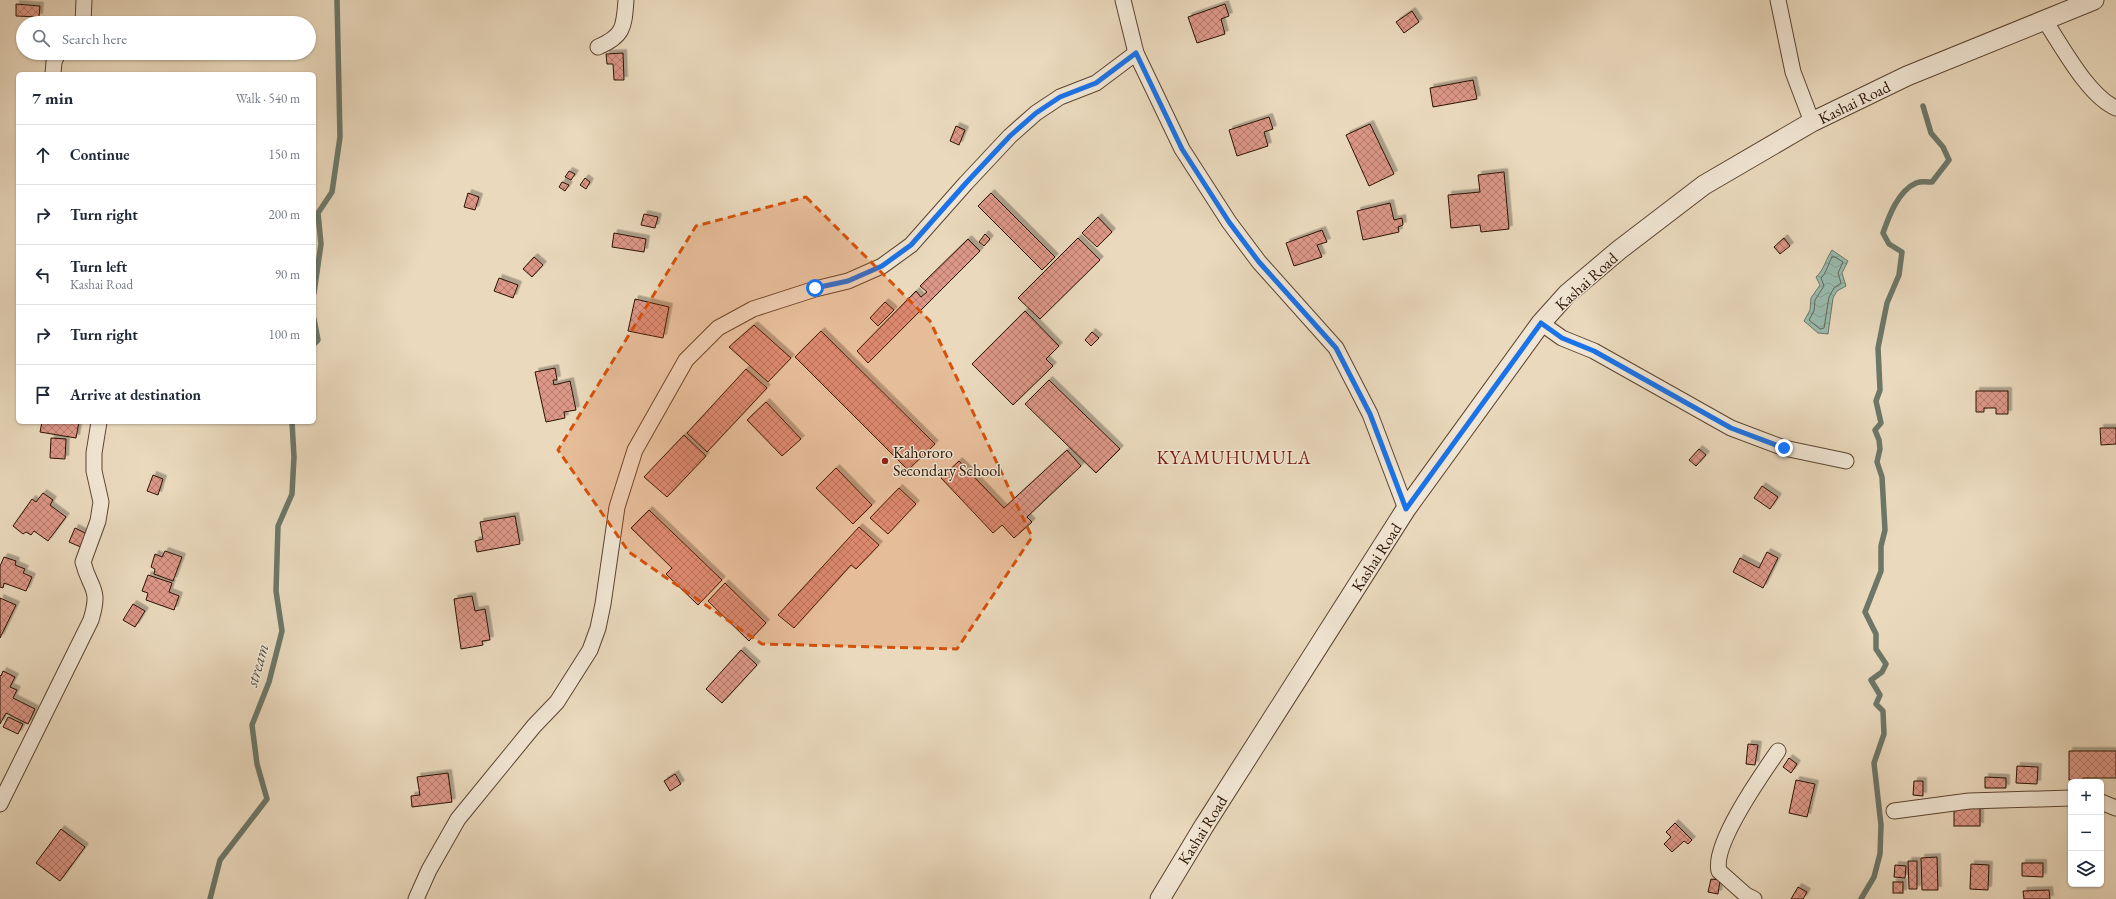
<!DOCTYPE html>
<html lang="en">
<head>
<meta charset="utf-8">
<style>
  :root { --surface:#fff; --page:#f6f6f7; --text:#1f2937; --muted:#747a83; --line:#e0e1e3 }
  body { margin:0; font-family:"EB Garamond",serif; background:var(--page); color:var(--text) }
  .controls { position:absolute; right:12px; bottom:12px; display:grid; overflow:hidden; border-radius:6px; box-shadow:0 1px 3px #0004 }
  .controls button { width:36px; height:36px; display:grid; place-items:center; padding:0; border:0; border-bottom:1px solid var(--line); background:var(--surface); color:var(--text); font:20px sans-serif }
  .stop { position:absolute; width:12px; height:12px; margin:-9px; border:3px solid #1a73e8; border-radius:50%; background:#fff }
  .stop.end { background:#1a73e8; border-color:#fff; box-shadow:0 1px 4px #0008 }
  .list { margin:0; padding:0; list-style:none }
  h2 { display:flex; justify-content:space-between; align-items:center; height:52px; margin:0; padding:0 16px; font-size:17px }
  h2 small { font-size:13px; font-weight:400; color:var(--muted) }
  .list li { display:grid; grid-template-columns:26px 1fr auto; gap:12px; align-items:center; box-sizing:border-box; height:60px; padding:0 16px; border-top:1px solid var(--line) }
  .list b { display:block; font-size:15px; white-space:nowrap }
  .list p { margin:0; font-size:13px; white-space:nowrap; color:var(--muted) }
  .list em { font-size:13px; font-style:normal; color:var(--muted) }
  .icon { flex:none; width:22px; height:22px; fill:none; stroke:currentColor; stroke-width:2; stroke-linecap:round; stroke-linejoin:round }
  .map { position:relative; flex:none; width:2116px; height:899px; overflow:hidden }
  .search { position:absolute; background:var(--surface); box-shadow:0 1px 3px #0004; left:16px; top:16px; width:300px; height:44px; display:flex; align-items:center; gap:10px; box-sizing:border-box; padding:0 14px; border-radius:22px; color:var(--muted); font-size:15px }
  .panel { position:absolute; background:var(--surface); box-shadow:0 1px 3px #0004; left:16px; top:72px; width:300px; height:352px; border-radius:6px }
  .map>svg:first-child { display:block }
  .water { fill:url(#water-waves); stroke:#6c7768 }
  .lines { fill:none; stroke-linecap:round; stroke-linejoin:round }
  .shore { stroke:#626657; stroke-width:1 }
  .stream { stroke:#6c7768; stroke-width:5.5 }
  .building { fill:url(#building-cross-hatch); stroke:#2b1201; filter:url(#shadow) }
  .minor-casing { stroke:#5b4430; stroke-width:17 }
  .tertiary-casing { stroke:#5b4430; stroke-width:21 }
  .minor { stroke:#f1e6d4; stroke-width:15 }
  .tertiary { stroke:#f1e6d4; stroke-width:19 }
  .route { stroke:#1a73e8; stroke-width:5 }
  .marked { fill:#d5520b; fill-opacity:0.2; stroke:#d5520b; stroke-width:3; stroke-dasharray:8 5; stroke-linejoin:round }
  .poi-dot { fill:#8f2418; stroke:#f1e6d4; stroke-width:1.5 }
  .labels { text-anchor:middle; stroke-width:3; stroke-linejoin:round; paint-order:stroke }
  .street-label { font-size:16px; fill:#2b1201; stroke:#f1e6d4 }
  .poi-label { font-size:16px; fill:#2b1201; stroke:#f1e6d4; text-anchor:start }
  .water-label { font-size:17px; font-style:italic; fill:#514d3d; stroke:#f1e6d4 }
  .quarter-label { font-size:18px; letter-spacing:1px; fill:#7a1f14; stroke:#f1e6d4 }
</style>
</head>
<body>
<div class="map">
<svg width="2116" height="899" viewBox="0 0 2116 899">
  <defs>
    <pattern id="water-waves" width="16" height="10" patternUnits="userSpaceOnUse"><rect width="16" height="10" fill="#98baad"/><path d="M0 5q4-4 8 0t8 0" fill="none" stroke="#839f93"/></pattern>
    <pattern id="building-cross-hatch" width="8" height="8" patternUnits="userSpaceOnUse"><rect width="8" height="8" fill="#dd9788"/><path d="M0 0l8 8M0 8l8-8" fill="none" stroke="#b37a6d"/></pattern>
    <filter id="shadow"><feDropShadow dx="3.5" dy="-3.5" stdDeviation="0" flood-color="#0004"/></filter>
  </defs>
  <rect width="100%" height="100%" fill="#ead9bd"/>
  <filter id="stains"><feTurbulence type="fractalNoise" baseFrequency=".005" numOctaves="4"/><feColorMatrix values="0 0 0 0 .2 0 0 0 0 .09 0 0 0 0 .02 0 0 0 .5 -.17"/></filter>
  <radialGradient id="worn" r=".72"><stop offset=".6" stop-color="#630" stop-opacity="0"/><stop offset="1" stop-color="#630" stop-opacity=".3"/></radialGradient>
  <path class="water" d="M 1832,250 L 1848,261 L 1842,273 L 1846,286 L 1837,291 L 1833,298 L 1828,334 L 1818,333 L 1804,321 L 1810,310 L 1811,298 L 1820,285 L 1816,277 C 1824,270 1826,259 1832,250 Z"/>
  <g class="lines">
    <path class="shore" d="M 1832,257 L 1835,257 L 1843,262 L 1838,273 L 1841,283 L 1834,288 L 1829,297 L 1824,328 L 1820,329 L 1809,320 L 1814,311 L 1815,300 L 1824,286 L 1821,278 C 1827,272 1828,264 1832,257 Z"/>
    <g class="stream">
      <path d="M 314,293 L 321,244 L 318,213 L 332,192 L 340,137 L 337,0"/>
      <path d="M 314,319 L 318,340 L 314,344"/>
      <path d="M 210,899 L 220,860 L 267,799 L 257,764 L 252,725 L 269,682 L 282,631 L 276,591 L 278,526 L 292,494 L 294,457 L 292,422"/>
      <path d="M 1861,899 L 1874,877 L 1880,854 L 1881,825 L 1874,763 L 1884,734 L 1883,711 L 1876,704 L 1880,695 L 1871,680 L 1882,672 L 1886,664 L 1876,649 L 1876,634 L 1865,612 L 1881,571 L 1881,546 L 1885,530 L 1882,477 L 1877,462 L 1880,449 L 1879,440 L 1875,430 L 1881,423 L 1876,401 L 1880,390 L 1878,348 L 1887,303 L 1899,275 L 1902,252 L 1889,244 L 1883,233 C 1889,216 1898,191 1916,183 C 1921,181 1927,182 1932,182 L 1949,160 L 1943,147 L 1931,133 L 1923,106"/>
    </g>
  </g>
  <g class="building">
    <path d="M 16,4 L 40,6 L 39,17 L 16,16 Z"/>
    <path d="M 1225,4 L 1229,16 L 1221,19 L 1225,34 L 1197,43 L 1188,17 Z"/>
    <path d="M 1412,11 L 1419,22 L 1404,33 L 1396,22 Z"/>
    <path d="M 623,53 L 624,80 L 614,80 L 613,64 L 607,64 L 606,54 Z"/>
    <path d="M 1473,80 L 1477,99 L 1433,107 L 1430,88 Z"/>
    <path d="M 1269,117 L 1273,129 L 1264,132 L 1268,146 L 1237,156 L 1229,130 Z"/>
    <path d="M 1370,124 L 1394,174 L 1369,186 L 1346,135 Z"/>
    <path d="M 956,126 L 965,130 L 959,145 L 950,141 Z"/>
    <path d="M 569,171 L 575,174 L 571,180 L 565,177 Z"/>
    <path d="M 1504,172 L 1509,229 L 1481,232 L 1480,225 L 1451,228 L 1448,195 L 1480,192 L 1478,175 Z"/>
    <path d="M 585,178 L 590,182 L 586,189 L 580,185 Z"/>
    <path d="M 562,182 L 569,185 L 565,191 L 559,187 Z"/>
    <path d="M 468,193 L 479,197 L 475,210 L 464,207 Z"/>
    <path d="M 991,193 L 1055,257 L 1042,270 L 978,206 Z"/>
    <path d="M 1390,203 L 1394,220 L 1402,218 L 1403,225 L 1398,227 L 1399,232 L 1363,240 L 1357,211 Z"/>
    <path d="M 644,214 L 658,217 L 655,228 L 641,225 Z"/>
    <path d="M 1098,217 L 1112,232 L 1097,247 L 1082,233 Z"/>
    <path d="M 1322,230 L 1327,242 L 1317,245 L 1322,257 L 1294,266 L 1286,243 Z"/>
    <path d="M 614,233 L 646,239 L 644,252 L 612,247 Z"/>
    <path d="M 985,234 L 990,239 L 984,246 L 979,242 Z"/>
    <path d="M 1078,238 L 1100,260 L 1040,319 L 1018,298 Z"/>
    <path d="M 1784,238 L 1790,246 L 1780,254 L 1774,247 Z"/>
    <path d="M 968,239 L 980,251 L 868,363 L 857,351 L 916,291 L 921,297 L 927,292 L 920,286 Z"/>
    <path d="M 534,257 L 543,265 L 532,277 L 523,269 Z"/>
    <path d="M 499,278 L 518,285 L 513,298 L 494,291 Z"/>
    <path d="M 635,299 L 669,307 L 663,338 L 628,331 Z"/>
    <path d="M 885,302 L 894,310 L 878,326 L 870,318 Z"/>
    <path d="M 1025,311 L 1059,346 L 1046,359 L 1053,366 L 1013,405 L 972,364 Z"/>
    <path d="M 754,325 L 791,358 L 768,382 L 729,347 Z"/>
    <path d="M 821,331 L 935,444 L 908,470 L 795,357 Z"/>
    <path d="M 1092,332 L 1099,338 L 1091,346 L 1085,340 Z"/>
    <path d="M 555,368 L 557,380 L 553,380 L 554,385 L 570,381 L 576,410 L 564,412 L 565,418 L 546,422 L 535,372 Z"/>
    <path d="M 746,369 L 767,388 L 707,452 L 687,433 Z"/>
    <path d="M 1049,380 L 1120,449 L 1096,473 L 1025,404 Z"/>
    <path d="M 1976,391 L 2008,391 L 2008,414 L 1996,414 L 1996,408 L 1984,408 L 1984,412 L 1976,412 Z"/>
    <path d="M 766,402 L 801,439 L 782,456 L 747,420 Z"/>
    <path d="M 42,422 L 79,422 L 76,438 L 40,432 Z"/>
    <path d="M 2100,428 L 2116,428 L 2116,444 L 2101,445 Z"/>
    <path d="M 684,435 L 706,456 L 667,497 L 644,477 Z"/>
    <path d="M 51,438 L 66,439 L 65,459 L 50,458 Z"/>
    <path d="M 1699,449 L 1706,455 L 1696,466 L 1689,460 Z"/>
    <path d="M 1067,450 L 1081,466 L 1027,517 L 1032,522 L 1014,538 L 1002,525 L 993,533 L 941,478 L 959,461 L 1004,508 Z"/>
    <path d="M 836,468 L 872,505 L 853,524 L 816,488 Z"/>
    <path d="M 153,475 L 163,479 L 158,495 L 147,491 Z"/>
    <path d="M 1762,486 L 1778,497 L 1770,509 L 1754,498 Z"/>
    <path d="M 899,488 L 916,504 L 888,534 L 870,518 Z"/>
    <path d="M 43,493 L 53,500 L 50,505 L 66,517 L 48,541 L 34,531 L 31,535 L 26,532 L 23,534 L 13,526 L 32,499 L 36,502 Z"/>
    <path d="M 649,510 L 722,580 L 698,605 L 666,574 L 672,568 L 631,528 Z"/>
    <path d="M 515,516 L 520,544 L 477,552 L 475,541 L 483,539 L 480,522 Z"/>
    <path d="M 859,527 L 879,545 L 856,569 L 851,565 L 794,628 L 778,615 Z"/>
    <path d="M 75,528 L 89,535 L 83,548 L 69,542 Z"/>
    <path d="M 165,551 L 182,557 L 173,581 L 154,574 L 155,569 L 151,567 L 155,554 L 162,557 Z"/>
    <path d="M 1767,552 L 1778,558 L 1763,588 L 1733,572 L 1740,558 L 1759,568 Z"/>
    <path d="M 4,557 L 16,561 L 15,565 L 25,569 L 23,573 L 32,577 L 26,591 L 4,583 L 3,588 L 0,587 L 0,566 Z"/>
    <path d="M 148,575 L 172,583 L 169,592 L 179,596 L 174,610 L 146,600 L 148,593 L 142,591 Z"/>
    <path d="M 725,583 L 766,623 L 749,641 L 708,601 Z"/>
    <path d="M 472,596 L 475,611 L 485,609 L 490,640 L 482,641 L 483,645 L 461,649 L 454,599 Z"/>
    <path d="M 0,598 L 16,605 L 0,638 Z"/>
    <path d="M 133,604 L 145,611 L 135,627 L 123,620 Z"/>
    <path d="M 741,650 L 757,665 L 722,703 L 706,689 Z"/>
    <path d="M 3,671 L 15,677 L 10,687 L 17,690 L 13,698 L 35,709 L 28,724 L 6,713 L 0,724 L 0,675 L 1,676 Z"/>
    <path d="M 8,717 L 23,724 L 18,734 L 3,727 Z"/>
    <path d="M 1748,744 L 1758,745 L 1755,765 L 1746,764 Z"/>
    <path d="M 2069,751 L 2116,751 L 2116,778 L 2083,778 L 2083,780 L 2069,780 Z"/>
    <path d="M 1789,758 L 1797,764 L 1791,773 L 1783,767 Z"/>
    <path d="M 2017,766 L 2038,767 L 2037,784 L 2016,783 Z"/>
    <path d="M 448,773 L 452,802 L 412,807 L 411,796 L 420,795 L 417,777 Z"/>
    <path d="M 675,774 L 681,784 L 670,791 L 664,781 Z"/>
    <path d="M 1985,777 L 2006,778 L 2006,788 L 1985,788 Z"/>
    <path d="M 1796,780 L 1815,784 L 1807,817 L 1789,813 Z"/>
    <path d="M 1914,781 L 1923,781 L 1923,796 L 1913,795 Z"/>
    <rect x="1954" y="807" width="26" height="19"/>
    <path d="M 1675,823 L 1692,840 L 1688,844 L 1684,841 L 1672,852 L 1664,844 L 1671,837 L 1666,832 Z"/>
    <path d="M 61,829 L 85,847 L 60,881 L 36,863 Z"/>
    <path d="M 1937,857 L 1938,890 L 1922,890 L 1921,858 Z"/>
    <path d="M 1908,861 L 1917,861 L 1917,889 L 1909,889 Z"/>
    <path d="M 2022,863 L 2043,863 L 2043,877 L 2022,876 Z"/>
    <path d="M 1971,864 L 1989,865 L 1988,890 L 1970,889 Z"/>
    <path d="M 1895,865 L 1906,866 L 1905,878 L 1894,877 Z"/>
    <path d="M 1711,879 L 1720,880 L 1718,894 L 1708,892 Z"/>
    <rect x="1893" y="882" width="10" height="11"/>
    <path d="M 1798,887 L 1807,892 L 1803,899 L 1791,899 Z"/>
    <path d="M 2049,890 L 2050,899 L 2024,899 L 2023,891 Z"/>
  </g>
  <g class="lines">
    <defs>
      <g id="minor">
        <path d="M 1123,0 L 1136,53 L 1182,149 L 1229,222 L 1259,262 L 1336,348 L 1370,414 L 1406,509"/>
        <path d="M 1778,0 L 1793,72 L 1812,122"/>
        <path d="M 2045,21 C 2062,46 2088,96 2116,108"/>
        <path d="M 83,23 L 84,0"/>
        <path d="M 598,47 C 624,36 624,27 626,0"/>
        <path d="M 53,74 L 54,62 L 58,53"/>
        <path d="M 1541,323 L 1562,338 L 1594,351 L 1731,428 L 1784,448 L 1846,461"/>
        <path d="M 2101,802 L 2116,808"/>
        <path d="M 0,804 L 91,620 C 101,587 90,590 83,562 L 98,521 L 101,502 L 94,471 L 94,453 L 99,422"/>
        <path d="M 1894,811 L 1969,801 L 2071,798"/>
        <path d="M 416,899 L 429,870 L 458,819 L 534,726 L 557,702 L 590,650 L 598,628 L 603,604 L 617,507 L 635,450 L 686,360 L 718,328 L 753,309 L 815,289 L 848,281 L 882,266 L 911,245 L 966,183 L 1010,136 L 1036,113 L 1060,97 L 1096,83 L 1136,53"/>
        <path d="M 1754,899 L 1746,895 L 1719,871 C 1712,845 1762,774 1778,751"/>
      </g>
      <path id="tertiary" d="M 1160,899 L 1204,826 L 1406,509 L 1541,323 L 1567,294 L 1619,250 L 1704,185 L 1812,122 L 1907,76 L 2094,0"/>
    </defs>
    <use href="#minor" class="minor-casing"/>
    <use href="#tertiary" class="tertiary-casing"/>
    <use href="#minor" class="minor"/>
    <use href="#tertiary" class="tertiary"/>
  </g>
  <g class="lines">
    <path class="route" d="M 815,288 L 848,281 L 882,266 L 911,245 L 966,183 L 1010,136 L 1036,113 L 1060,97 L 1096,83 L 1136,53 L 1182,149 L 1229,222 L 1259,262 L 1336,348 L 1370,414 L 1406,509 L 1541,323 L 1562,338 L 1594,351 L 1731,428 L 1784,448"/>
  </g>
  <path class="marked" d="M 806,197 L 930,321 L 1032,537 L 957,649 L 762,644 L 629,552 L 558,450 L 696,226 Z"/>
  <circle class="poi-dot" cx="885" cy="461" r="4"/>
  <g class="labels">
    <g class="street-label">
      <text transform="translate(1854 102) rotate(-26)" y="6">Kashai Road</text>
      <text transform="translate(1586 281) rotate(-42)" y="6">Kashai Road</text>
      <text transform="translate(1376 557) rotate(-57)" y="6">Kashai Road</text>
      <text transform="translate(1202 830) rotate(-58)" y="6">Kashai Road</text>
    </g>
    <g class="poi-label">
      <text x="893" y="458">Kahororo<tspan x="893" dy="18">Secondary School</tspan></text>
    </g>
    <g class="water-label">
      <text transform="translate(257 665) rotate(-74)" y="6">stream</text>
    </g>
    <g class="quarter-label">
      <text x="1234" y="464">KYAMUHUMULA</text>
    </g>
  </g>
  <rect width="100%" height="100%" filter="url(#stains)"/>
  <rect width="100%" height="100%" fill="url(#worn)"/>
</svg>
<div class="controls">
<button>+</button>
<button>−</button>
<button><svg class="icon" aria-label="layers" viewBox="0 0 24 24"><path d="M12 4l9 5-9 5-9-5zM3 14l9 5 9-5"/></svg></button>
</div>
<div class="stop" style="left:815px;top:288px"></div>
<div class="stop end" style="left:1784px;top:448px"></div>
<div class="search"><svg class="icon" aria-label="search" viewBox="0 0 24 24"><circle cx="10" cy="10" r="6"/><path d="M15 15l6 6"/></svg>Search here</div>
<section class="panel">
<h2>7 min<small>Walk · 540 m</small></h2>
<ul class="list">
<li><svg class="icon" aria-label="ahead" viewBox="0 0 24 24"><path d="M12 20V5M6 11l6-6 6 6"/></svg><div><b>Continue</b></div><em>150 m</em></li>
<li><svg class="icon" aria-label="right" viewBox="0 0 24 24"><path d="M7 20v-9h11M14 6l5 5-5 5"/></svg><div><b>Turn right</b></div><em>200 m</em></li>
<li><svg class="icon" aria-label="left" viewBox="0 0 24 24"><path d="M17 20v-9H6M10 6l-5 5 5 5"/></svg><div><b>Turn left</b><p>Kashai Road</p></div><em>90 m</em></li>
<li><svg class="icon" aria-label="right" viewBox="0 0 24 24"><path d="M7 20v-9h11M14 6l5 5-5 5"/></svg><div><b>Turn right</b></div><em>100 m</em></li>
<li><svg class="icon" aria-label="arrive" viewBox="0 0 24 24"><path d="M6 21V4h12l-3 4 3 4H6"/></svg><div><b>Arrive at destination</b></div></li>
</ul>
</section>
</div>
</body>
</html>
